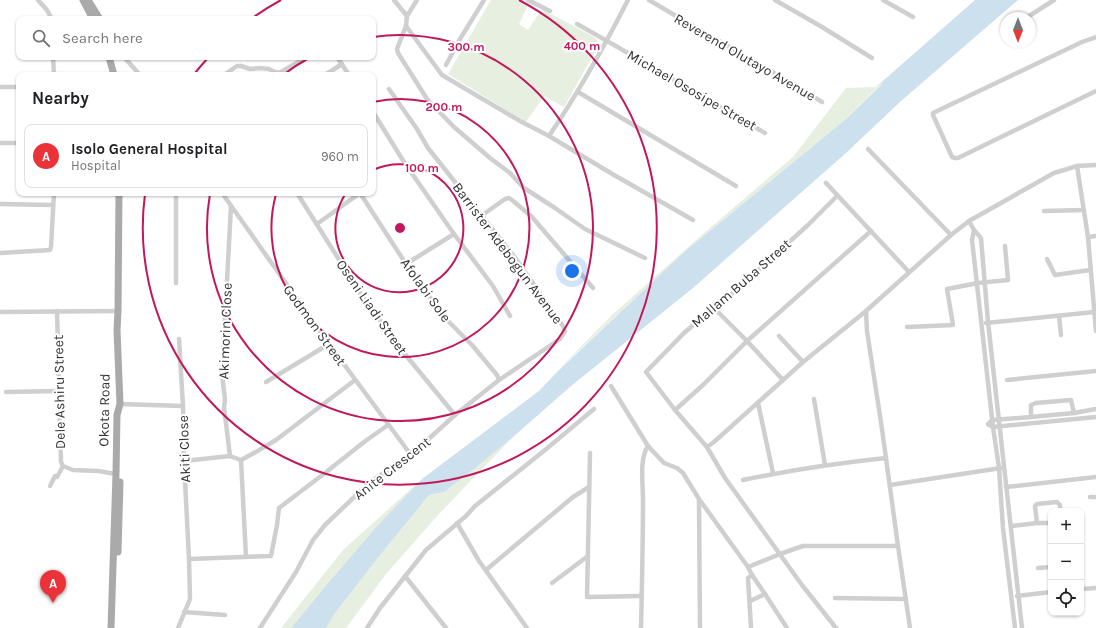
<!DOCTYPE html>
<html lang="en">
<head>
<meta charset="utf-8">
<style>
  :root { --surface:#fff; --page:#f6f6f6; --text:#202124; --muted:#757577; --line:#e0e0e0; --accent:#eb3238 }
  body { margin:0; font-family:Karla,sans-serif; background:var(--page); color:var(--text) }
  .controls { position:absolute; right:12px; bottom:12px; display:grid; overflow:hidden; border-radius:8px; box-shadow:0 1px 3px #0004 }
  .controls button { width:36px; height:36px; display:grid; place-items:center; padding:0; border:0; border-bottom:1px solid var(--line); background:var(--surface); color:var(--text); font:20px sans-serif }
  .compass { position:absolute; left:1000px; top:12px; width:36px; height:36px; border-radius:50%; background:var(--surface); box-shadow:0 1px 3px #0004; rotate:180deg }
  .you { position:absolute; left:572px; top:271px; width:14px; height:14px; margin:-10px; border:3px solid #fff; border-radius:50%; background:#1a73e8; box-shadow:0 0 0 6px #1a73e833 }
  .badge { display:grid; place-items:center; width:26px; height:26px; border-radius:50%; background:var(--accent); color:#fff; font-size:13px; font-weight:700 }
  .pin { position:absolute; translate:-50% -33px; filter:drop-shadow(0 1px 2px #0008) }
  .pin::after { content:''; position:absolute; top:21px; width:14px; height:12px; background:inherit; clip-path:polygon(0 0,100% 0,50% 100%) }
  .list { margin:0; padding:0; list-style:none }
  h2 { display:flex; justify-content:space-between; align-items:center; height:52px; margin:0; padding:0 16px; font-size:17px }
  h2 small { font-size:13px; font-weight:400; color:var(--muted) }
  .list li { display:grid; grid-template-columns:26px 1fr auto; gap:12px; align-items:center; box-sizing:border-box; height:64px; margin:0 8px 8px; padding:0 8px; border:1px solid var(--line); border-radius:8px }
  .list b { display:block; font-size:15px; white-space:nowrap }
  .list p { margin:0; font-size:13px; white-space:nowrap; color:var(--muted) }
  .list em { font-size:13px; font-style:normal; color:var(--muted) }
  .icon { flex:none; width:22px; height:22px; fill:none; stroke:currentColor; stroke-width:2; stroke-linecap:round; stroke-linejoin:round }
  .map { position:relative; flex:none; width:1096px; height:628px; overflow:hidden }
  .search { position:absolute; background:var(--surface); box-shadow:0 1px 3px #0004; left:16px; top:16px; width:360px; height:44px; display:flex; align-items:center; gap:10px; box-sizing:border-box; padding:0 14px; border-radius:8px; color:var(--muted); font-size:15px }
  .panel { position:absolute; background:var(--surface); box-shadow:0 1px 3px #0004; left:16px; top:72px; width:360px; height:124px; border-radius:8px }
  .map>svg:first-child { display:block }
  .green { fill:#e7efe0 }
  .water { fill:#cde0ee }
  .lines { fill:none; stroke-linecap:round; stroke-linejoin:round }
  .street { stroke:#cfcfcf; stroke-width:4.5 }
  .primary { stroke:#aaa; stroke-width:7 }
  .ring { fill:none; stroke:#c2185b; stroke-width:2 }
  .labels { text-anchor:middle; stroke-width:4; stroke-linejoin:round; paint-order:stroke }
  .street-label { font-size:14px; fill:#323232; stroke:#fff }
  .centre { fill:#c2185b; stroke:#fff; stroke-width:2 }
  .ring-label { font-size:12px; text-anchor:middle; font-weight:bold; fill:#c2185b; stroke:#fff; stroke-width:4; stroke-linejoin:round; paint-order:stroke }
</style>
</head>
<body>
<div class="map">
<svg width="1096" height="628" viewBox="0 0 1096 628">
  <rect width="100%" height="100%" fill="#fff"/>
  <g class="green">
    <path d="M 491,0 L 524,0 L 529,3 L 519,24 L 528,30 L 542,9 L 594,37 L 600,43 L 564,107 L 544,96 L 526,122 L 448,74 Z"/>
    <path d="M 885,80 L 846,119 L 683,253 L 556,372 L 611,316 L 704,233 L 793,157 L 846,88 L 876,87 Z"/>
    <path d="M 512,438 L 438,515 L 386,574 L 346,628 L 326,628 L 335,613 L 381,554 L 429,495 L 444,492 Z"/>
    <path d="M 422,479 L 377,526 L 328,583 L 291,628 L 281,628 L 343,550 Z"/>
  </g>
  <path class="water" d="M 975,0 L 1018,0 L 901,101 L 846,153 L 693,288 L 571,386 L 512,438 L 475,468 L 444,492 L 429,495 L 381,554 L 335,613 L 326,628 L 291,628 L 328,583 L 377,526 L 422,479 L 539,391 L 556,373 L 683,253 L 846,119 L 883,83 L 876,87 Z"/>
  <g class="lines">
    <g class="street">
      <path d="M 38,0 C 43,6 50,11 51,19"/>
      <path d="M 394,0 L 407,16 L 406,26 L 397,49 L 398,53 L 427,99 L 454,127 L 490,158 L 510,173 L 524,188 L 555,208 L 585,229 L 645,258"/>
      <path d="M 528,0 L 550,11"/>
      <path d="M 649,0 C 706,34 765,66 822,102"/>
      <path d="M 775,0 L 822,27 L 872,58"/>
      <path d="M 883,0 L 913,17"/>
      <path d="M 407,16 L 417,0"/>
      <path d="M 1026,18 L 1054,0"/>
      <path d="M 577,24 C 640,59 702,97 765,133"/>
      <path d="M 406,26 L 442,75 L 520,121 L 549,136 L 614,175 L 693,220"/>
      <path d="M 1096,37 L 1082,42 L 933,113 L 933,115 L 952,157 L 955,158 L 958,158 L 1096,91"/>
      <path d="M 53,57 L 54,75"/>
      <path d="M 124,57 L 140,75"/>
      <path d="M 337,57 L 349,75"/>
      <path d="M 446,65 L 460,39 L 484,0"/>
      <path d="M 224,75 L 237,66 L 241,66 L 250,69 L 260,68 L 269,69 L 275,72 L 279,73 L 302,60"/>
      <path d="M 325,75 L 342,64"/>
      <path d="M 0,87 L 19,87"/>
      <path d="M 578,92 L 736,186"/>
      <path d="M 373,112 L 404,162 L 454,234"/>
      <path d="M 549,136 C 578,93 604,47 628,0"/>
      <path d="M 0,143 L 19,143"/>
      <path d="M 868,149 L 951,235"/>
      <path d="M 1077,166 L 1088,237 L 1096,331"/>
      <path d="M 826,183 L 909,272"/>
      <path d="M 176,193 L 176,283"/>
      <path d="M 222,193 L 329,344 L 411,455"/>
      <path d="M 297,193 L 362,296 L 404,353 L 455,415"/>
      <path d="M 360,193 L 406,264 L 446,319 L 472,345 L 497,375 L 499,380"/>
      <path d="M 0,204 L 53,205"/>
      <path d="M 1044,211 L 1084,210"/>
      <path d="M 481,216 L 505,199 L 509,198 L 512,200 L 532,217 L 593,288"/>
      <path d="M 969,221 L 974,230 L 981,238 L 988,322 L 1022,628"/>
      <path d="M 317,224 L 360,193"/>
      <path d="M 974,230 L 972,240 L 993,427 L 999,468 L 1003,528 L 1015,628"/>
      <path d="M 1088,237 L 1096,236"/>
      <path d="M 0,253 L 50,250 L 51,247 L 54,193"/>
      <path d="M 1047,259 L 1055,275 L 1090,270"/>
      <path d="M 406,264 L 454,234 L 493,286 L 510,316"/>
      <path d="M 715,309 L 747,341 L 783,380"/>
      <path d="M 57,311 L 61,462 L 63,466 L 73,470 L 98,471 L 116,474"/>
      <path d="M 866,311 L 867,331 L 882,429 L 898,546 L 910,628"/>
      <path d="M 0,312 L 118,311"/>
      <path d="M 1059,316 L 1061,335"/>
      <path d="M 986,323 L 1094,312"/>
      <path d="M 907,327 L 953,325 L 947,289 L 978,283 L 1008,280 L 1005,246"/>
      <path d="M 779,336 L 803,362"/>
      <path d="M 1007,380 L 1096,371"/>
      <path d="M 266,382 L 329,344"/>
      <path d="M 611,386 L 648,446 L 664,463 L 677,468 L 683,473 L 699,499 L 748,567 L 752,575 L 765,594 L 787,628"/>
      <path d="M 6,392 L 59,391"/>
      <path d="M 814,399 L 825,465"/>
      <path d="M 758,403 L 773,473"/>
      <path d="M 120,404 L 183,406"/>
      <path d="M 1096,409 L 1074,413 L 1031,417 L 992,420 L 988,424 L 993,427 L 1096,417"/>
      <path d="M 675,410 L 703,385 L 747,341 L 871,231"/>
      <path d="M 1031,417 L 1031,405 L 1036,403 L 1071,400 L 1074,413"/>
      <path d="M 707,447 L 714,442 L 803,362 L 866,311 L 951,235 L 969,221 L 1054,173 L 1077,166 L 1096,165"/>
      <path d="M 590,453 L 587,597 L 642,596"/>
      <path d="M 230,456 L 224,407 L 225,400 L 222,374 L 231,206"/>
      <path d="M 241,460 L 246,557"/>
      <path d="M 184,461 L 230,456 L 241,460 L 254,453 L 276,440 L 355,380"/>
      <path d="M 743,480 C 791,470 838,463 886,458"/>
      <path d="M 890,485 L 1001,468"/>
      <path d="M 50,486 L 55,476 L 57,477 L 63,466"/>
      <path d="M 1006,487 L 1096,477"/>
      <path d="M 1090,497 L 1096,497"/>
      <path d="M 699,500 L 700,628"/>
      <path d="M 457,523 L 479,561 L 527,628"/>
      <path d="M 1051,523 L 1037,523 L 1035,506 L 1037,504 L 1057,502 L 1060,505 L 1060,511"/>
      <path d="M 1011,526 L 1037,523"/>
      <path d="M 189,559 L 271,556 L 277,525 L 279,508 L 325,473 L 364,442 L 388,425"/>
      <path d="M 748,567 L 780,554 L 803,546 L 898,546"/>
      <path d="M 1038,568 L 1051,567"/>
      <path d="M 486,570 L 573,497 L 589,487"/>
      <path d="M 405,576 L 446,628"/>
      <path d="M 552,583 L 588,556"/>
      <path d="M 1081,589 L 1096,588"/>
      <path d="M 1017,596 L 1051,592"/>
      <path d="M 835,598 L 906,599"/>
      <path d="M 750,601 L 765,594"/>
      <path d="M 184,612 L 225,615"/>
      <path d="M 178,628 L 190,599 L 189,559 L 184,461 L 183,406 L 179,339"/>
      <path d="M 260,628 L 296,572 L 313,540 L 325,525 L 370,482 L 411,455 L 455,415 L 499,380 L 560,339 L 565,331 L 563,326 L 516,259 L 428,148 L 417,129 L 389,89"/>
      <path d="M 367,628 L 380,608 L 426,550 L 466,516 L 475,506 L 545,450 L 594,409"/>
      <path d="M 641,628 C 642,585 643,542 643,500 C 643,484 639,459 648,446"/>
      <path d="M 751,628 L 748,578 L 752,575"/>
      <path d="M 836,628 L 802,585 L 725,478 L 707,447 L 675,410 L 646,372 L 684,333 L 705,315 L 715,309 L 808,225 L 837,196"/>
    </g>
    <g class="primary">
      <path d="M 83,0 L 93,19"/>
      <path d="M 88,0 L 100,19"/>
      <path d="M 109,57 L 114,75"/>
      <path d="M 118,552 L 120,482"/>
      <path d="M 111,628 L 116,474 L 117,415 L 120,404 L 117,330 L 118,311 L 119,193"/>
    </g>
  </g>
  <g class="ring">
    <path d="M373 170A64 64 0 1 1 346 193"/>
    <path d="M373 102A129 129 0 1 1 276 194"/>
    <path d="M283 75A193 193 0 0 1 309 58M373 37A193 193 0 1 1 210 194"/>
    <path d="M195 73A257 257 0 0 1 208 58M251 19A257 257 0 0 1 281 0M519 0A257 257 0 1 1 145 194"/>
  </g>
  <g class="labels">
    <g class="street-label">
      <text transform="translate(745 57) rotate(30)" y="5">Reverend Olutayo Avenue</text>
      <text transform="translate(692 90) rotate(30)" y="5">Michael Ososipe Street</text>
      <text transform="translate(508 253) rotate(53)" y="5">Barrister Adebogun Avenue</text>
      <text transform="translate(741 283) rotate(-41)" y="5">Mallam Buba Street</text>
      <text transform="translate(426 290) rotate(54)" y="5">Afolabi Sole</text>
      <text transform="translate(372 307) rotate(55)" y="5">Oseni Liadi Street</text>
      <text transform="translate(315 325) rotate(54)" y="5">Godmon Street</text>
      <text transform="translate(225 331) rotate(-88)" y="5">Akimorin Close</text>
      <text transform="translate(59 392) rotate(-91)" y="5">Dele Ashiru Street</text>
      <text transform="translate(104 410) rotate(-89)" y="5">Okota Road</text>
      <text transform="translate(184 449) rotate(-92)" y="5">Akiti Close</text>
      <text transform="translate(392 468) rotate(-38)" y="5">Anite Crescent</text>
    </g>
  </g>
  <circle cx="400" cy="228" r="6" class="centre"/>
  <g class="ring-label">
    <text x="582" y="50">400 m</text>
    <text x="466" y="51">300 m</text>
    <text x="444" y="111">200 m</text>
    <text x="422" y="172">100 m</text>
  </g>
</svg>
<div class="controls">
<button>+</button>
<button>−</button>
<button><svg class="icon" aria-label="locate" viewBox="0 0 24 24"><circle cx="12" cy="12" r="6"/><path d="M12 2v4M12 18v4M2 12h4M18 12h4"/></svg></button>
</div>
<svg class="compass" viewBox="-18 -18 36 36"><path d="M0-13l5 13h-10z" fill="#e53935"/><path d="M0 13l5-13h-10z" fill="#757577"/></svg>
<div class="you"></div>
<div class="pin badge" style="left:53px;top:603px">A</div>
<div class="search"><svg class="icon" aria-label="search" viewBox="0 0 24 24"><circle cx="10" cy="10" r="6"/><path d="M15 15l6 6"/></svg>Search here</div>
<section class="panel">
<h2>Nearby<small></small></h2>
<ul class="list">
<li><span class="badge">A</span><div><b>Isolo General Hospital</b><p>Hospital</p></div><em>960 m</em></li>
</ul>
</section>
</div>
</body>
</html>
